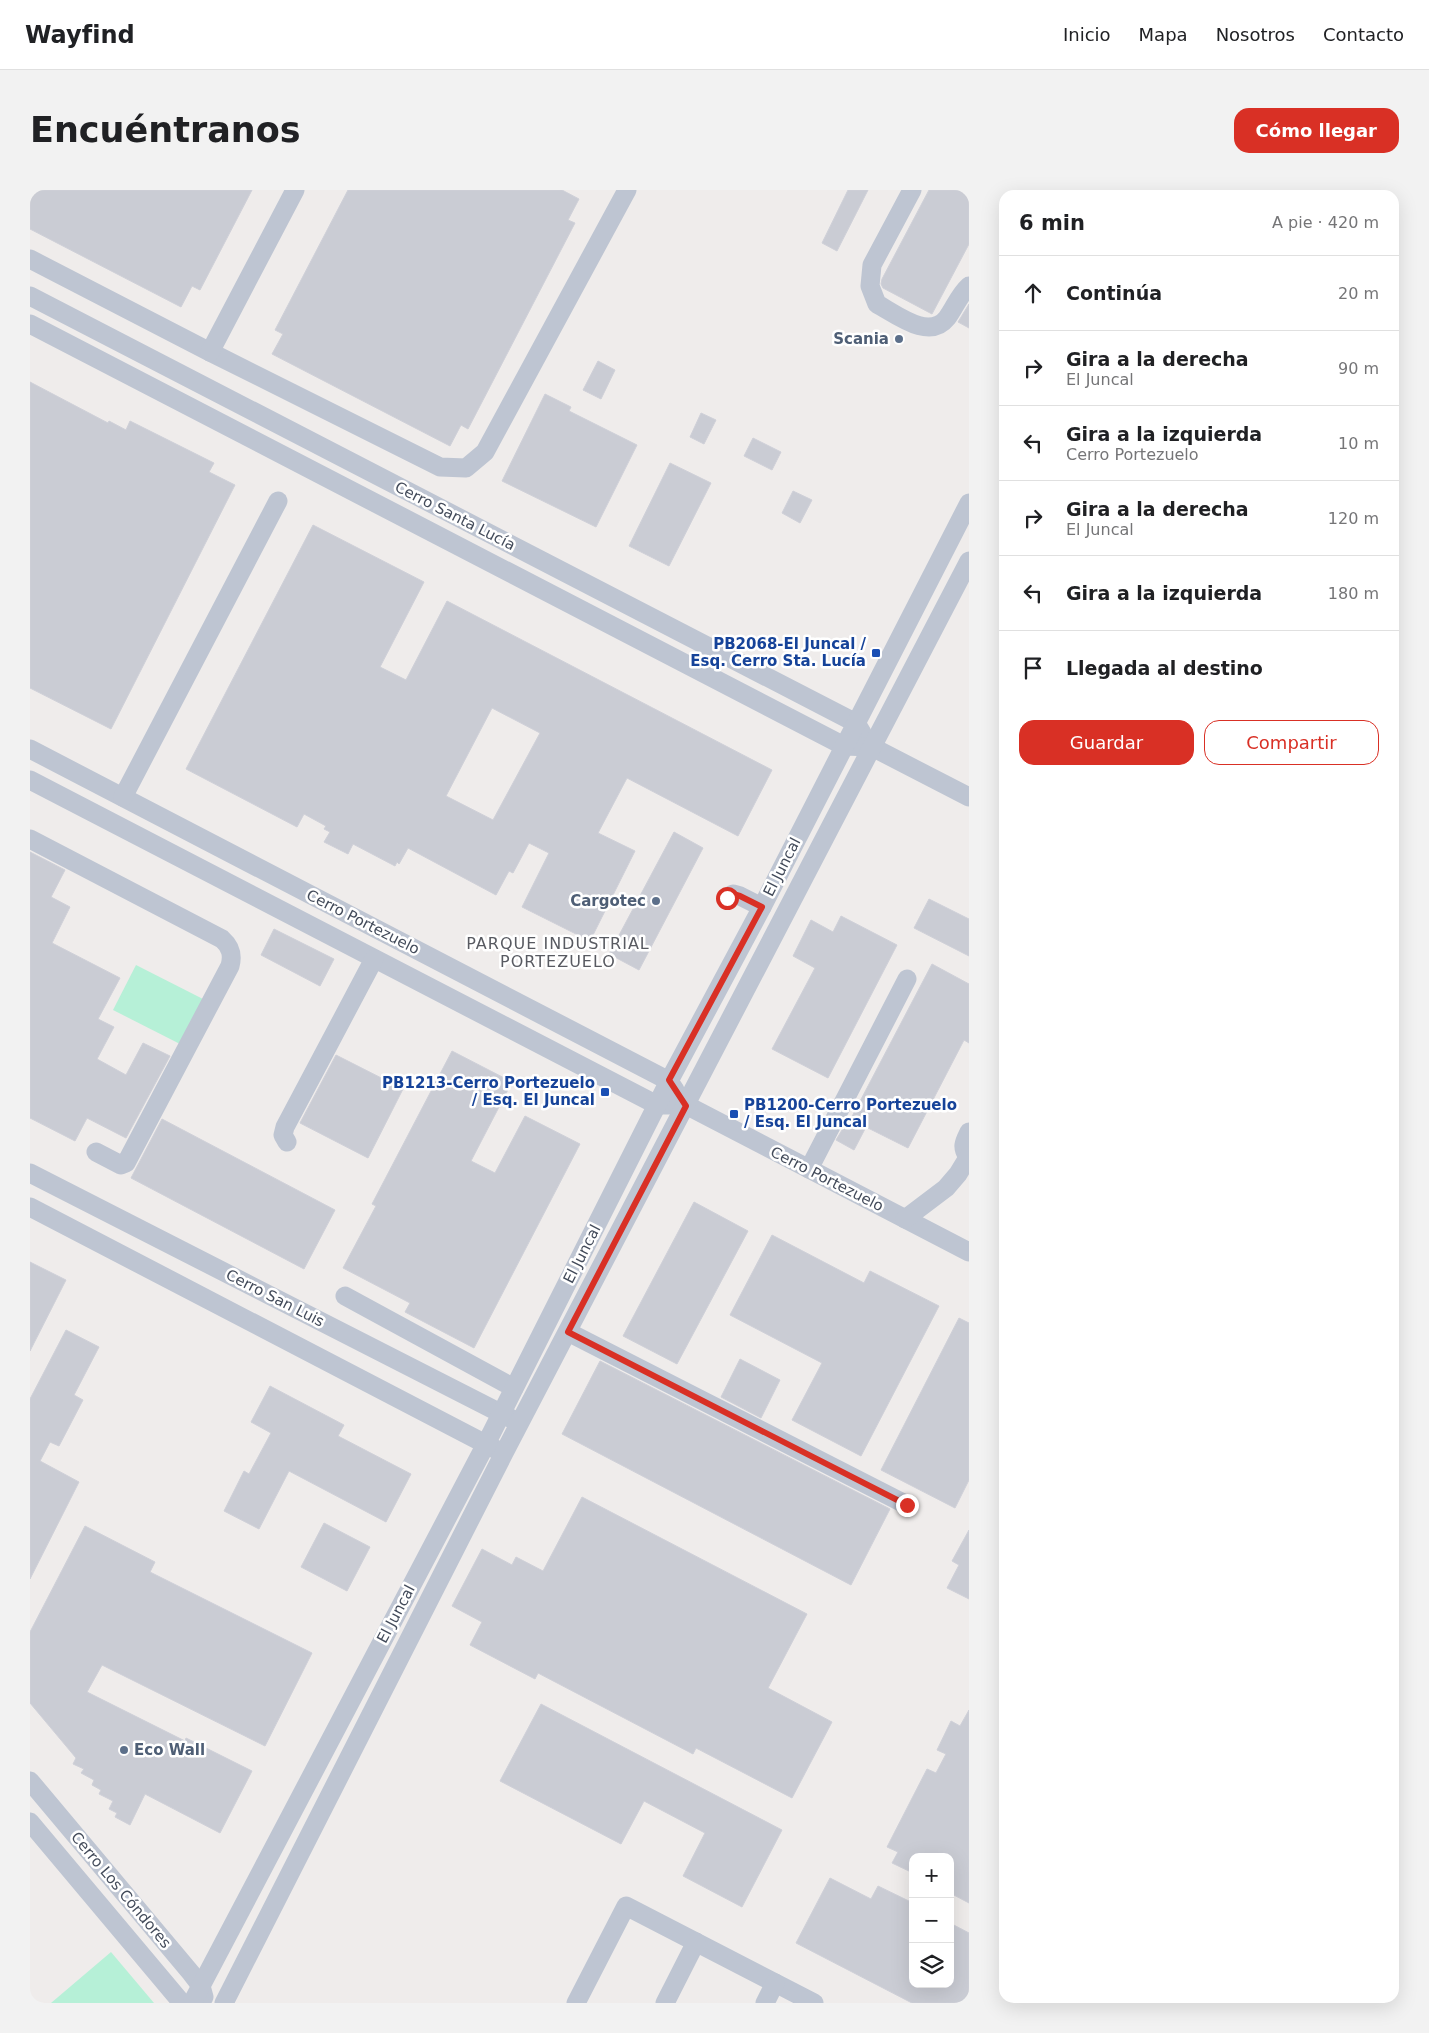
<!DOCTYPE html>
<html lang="es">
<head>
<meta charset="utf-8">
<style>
  :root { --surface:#fff; --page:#f2f2f2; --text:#202124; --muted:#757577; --line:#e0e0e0; --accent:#d93025 }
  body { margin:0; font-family:"DejaVu Sans",sans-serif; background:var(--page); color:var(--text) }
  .controls { position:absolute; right:15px; bottom:15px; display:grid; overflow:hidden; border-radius:10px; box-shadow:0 5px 20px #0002 }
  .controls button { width:45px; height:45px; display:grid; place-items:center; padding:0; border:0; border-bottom:1px solid var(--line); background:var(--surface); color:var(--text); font:25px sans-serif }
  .stop { position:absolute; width:15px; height:15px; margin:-11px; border:4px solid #d93025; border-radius:50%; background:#fff }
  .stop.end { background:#d93025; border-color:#fff; box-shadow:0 1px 5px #0008 }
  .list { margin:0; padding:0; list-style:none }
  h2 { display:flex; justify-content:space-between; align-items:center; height:65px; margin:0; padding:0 20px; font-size:21px }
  h2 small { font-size:16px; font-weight:400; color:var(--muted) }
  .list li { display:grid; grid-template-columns:32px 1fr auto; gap:15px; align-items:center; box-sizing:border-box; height:75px; padding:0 20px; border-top:1px solid var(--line) }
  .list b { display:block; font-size:19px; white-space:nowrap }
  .list p { margin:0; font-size:16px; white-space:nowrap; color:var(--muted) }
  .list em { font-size:16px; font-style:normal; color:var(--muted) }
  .actions { display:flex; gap:10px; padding:15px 20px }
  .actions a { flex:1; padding:11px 0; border:1px solid var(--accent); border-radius:15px; text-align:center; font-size:18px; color:var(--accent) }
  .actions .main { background:var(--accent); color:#fff }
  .icon { flex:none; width:28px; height:28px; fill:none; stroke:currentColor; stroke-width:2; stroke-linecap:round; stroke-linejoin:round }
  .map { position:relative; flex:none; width:939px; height:1813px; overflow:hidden; border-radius:15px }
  header { display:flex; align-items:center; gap:30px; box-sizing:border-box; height:70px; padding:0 25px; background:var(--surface); border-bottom:1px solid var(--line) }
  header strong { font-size:24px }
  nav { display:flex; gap:28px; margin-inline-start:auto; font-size:18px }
  .intro { display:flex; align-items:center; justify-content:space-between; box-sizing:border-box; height:120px; padding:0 30px }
  h1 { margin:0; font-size:35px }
  .button { padding:12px 22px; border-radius:15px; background:var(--accent); color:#fff; font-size:18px; font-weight:700 }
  main { display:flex; gap:30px; padding:0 30px }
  aside { flex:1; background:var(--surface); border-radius:15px; box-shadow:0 5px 20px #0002 }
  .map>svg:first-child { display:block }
  .green { fill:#b6f0d7 }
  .building { fill:#caccd4; stroke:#cfd0d8; fill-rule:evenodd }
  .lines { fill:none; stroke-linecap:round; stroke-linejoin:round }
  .minor { stroke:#bec5d2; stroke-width:19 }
  .route { stroke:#d93025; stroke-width:6 }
  .service-dot { fill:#5c6f8a; stroke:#fff; stroke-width:2 }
  .transit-dot { fill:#1a4fb4; stroke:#fff; stroke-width:2 }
  .labels { text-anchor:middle; stroke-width:5; stroke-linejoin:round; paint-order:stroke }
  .service-label { font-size:15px; font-weight:bold; fill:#4e5e75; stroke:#fff; text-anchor:end }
  .street-label { font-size:15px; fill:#434b5a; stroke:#fff }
  .transit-label { font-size:15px; font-weight:bold; fill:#164399; stroke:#fff; text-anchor:end }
  .neighbourhood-label { font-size:16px; letter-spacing:1px; fill:#585a61; stroke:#fff }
</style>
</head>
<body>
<header>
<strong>Wayfind</strong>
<nav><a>Inicio</a><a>Mapa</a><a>Nosotros</a><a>Contacto</a></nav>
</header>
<div class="intro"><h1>Encuéntranos</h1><a class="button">Cómo llegar</a></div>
<main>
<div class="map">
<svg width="939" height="1813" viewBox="0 0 939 1813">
  <rect width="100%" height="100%" fill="#efeceb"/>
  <g class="green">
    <path d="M 106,775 L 173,809 L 150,854 L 83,820 Z"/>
    <path d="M 81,1762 L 124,1813 L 21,1813 Z"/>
  </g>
  <g class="building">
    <path d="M 0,0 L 222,0 L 170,100 L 162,96 L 151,117 L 0,39 Z"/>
    <path d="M 318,0 L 532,0 L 549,9 L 538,30 L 545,33 L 438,239 L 431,235 L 420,256 L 242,164 L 253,144 L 245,140 Z"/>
    <path d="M 818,0 L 838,0 L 807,61 L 792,53 Z"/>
    <path d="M 899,0 L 939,0 L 939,54 L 902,124 L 853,98 L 851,94 L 852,89 Z"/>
    <path d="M 939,114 L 939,138 L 928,132 Z"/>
    <path d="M 568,171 L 585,180 L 571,209 L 553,200 Z"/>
    <path d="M 0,192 L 78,233 L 79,231 L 96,240 L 100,231 L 184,273 L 179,282 L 205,295 L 81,539 L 0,498 Z"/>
    <path d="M 515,204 L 541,217 L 539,221 L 607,255 L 566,337 L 472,291 Z"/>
    <path d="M 671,223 L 686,230 L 674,254 L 660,247 Z"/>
    <path d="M 723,248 L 751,262 L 742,280 L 714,266 Z"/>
    <path d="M 640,273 L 681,293 L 639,376 L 599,356 Z"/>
    <path d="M 763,301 L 782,310 L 770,333 L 752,323 Z"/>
    <path d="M 283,335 L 394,392 L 350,477 L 376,490 L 417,411 L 742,580 L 708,646 L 597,588 L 568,643 L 605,661 L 560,751 L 492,717 L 519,663 L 499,653 L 483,683 L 479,681 L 466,705 L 378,658 L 369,674 L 367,672 L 365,676 L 323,654 L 318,664 L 294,652 L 300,642 L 294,639 L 296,636 L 274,624 L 267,637 L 156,579 ZM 462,518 L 510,543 L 463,630 L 416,606 Z"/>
    <path d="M 644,642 L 673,658 L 609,780 L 579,764 Z"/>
    <path d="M 0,662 L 35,680 L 21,707 L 40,717 L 22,753 L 90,788 L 68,829 L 84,837 L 67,869 L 96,885 L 113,853 L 140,866 L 96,948 L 57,928 L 45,951 L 0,928 Z"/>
    <path d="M 899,709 L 939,729 L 939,766 L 884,738 Z"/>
    <path d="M 811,726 L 867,755 L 798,888 L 742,859 L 785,778 L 763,766 L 781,730 L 803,742 Z"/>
    <path d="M 244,739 L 304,769 L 290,796 L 231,765 Z"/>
    <path d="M 902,774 L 939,794 L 939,853 L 934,850 L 878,958 L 836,937 L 824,960 L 806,950 L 815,935 L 817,936 Z"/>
    <path d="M 422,861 L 482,892 L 441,971 L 465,983 L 495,926 L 550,954 L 444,1158 L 375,1122 L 380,1113 L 313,1078 L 346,1016 L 342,1014 Z"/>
    <path d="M 306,865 L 373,899 L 338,968 L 270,933 Z"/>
    <path d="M 132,929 L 305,1020 L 274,1079 L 101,988 Z"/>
    <path d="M 664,1012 L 718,1041 L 647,1174 L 593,1146 Z"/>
    <path d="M 742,1045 L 834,1093 L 840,1081 L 909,1116 L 831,1266 L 762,1230 L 792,1173 L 700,1125 Z"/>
    <path d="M 0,1072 L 36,1090 L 0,1161 Z"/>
    <path d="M 929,1128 L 939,1133 L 939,1290 L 925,1318 L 851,1280 Z"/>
    <path d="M 36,1140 L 69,1157 L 44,1205 L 53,1210 L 29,1256 L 20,1252 L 10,1271 L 49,1292 L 0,1389 L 0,1209 Z"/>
    <path d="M 710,1169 L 750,1190 L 731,1228 L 691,1207 Z"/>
    <path d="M 570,1171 L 860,1319 L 821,1395 L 532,1244 Z"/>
    <path d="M 240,1196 L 314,1235 L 308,1246 L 381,1284 L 356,1332 L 259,1281 L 229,1339 L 194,1321 L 214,1281 L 219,1284 L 241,1243 L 221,1232 Z"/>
    <path d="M 552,1307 L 777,1424 L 738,1498 L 802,1532 L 762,1608 L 666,1558 L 663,1564 L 508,1483 L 505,1489 L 440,1455 L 452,1432 L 422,1416 L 452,1359 L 482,1375 L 486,1367 L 513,1381 Z"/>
    <path d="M 294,1333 L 340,1357 L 317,1401 L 271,1377 Z"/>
    <path d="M 55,1336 L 125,1372 L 120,1382 L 282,1463 L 235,1556 L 72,1475 L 57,1502 L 155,1551 L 156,1548 L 222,1581 L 190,1643 L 115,1604 L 100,1635 L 85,1627 L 87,1623 L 79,1619 L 83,1611 L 69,1604 L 71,1600 L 62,1595 L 64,1590 L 51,1583 L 54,1579 L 43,1574 L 46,1568 L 0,1513 L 0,1442 Z"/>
    <path d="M 939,1340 L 939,1409 L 917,1398 L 929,1375 L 922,1371 Z"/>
    <path d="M 511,1514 L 752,1640 L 712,1717 L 653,1686 L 675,1643 L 614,1611 L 591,1654 L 470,1591 Z"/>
    <path d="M 939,1520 L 939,1713 L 920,1703 L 920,1667 L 883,1667 L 883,1683 L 862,1673 L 868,1662 L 857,1657 L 897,1579 L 906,1583 L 916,1564 L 907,1560 L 921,1531 L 930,1536 Z"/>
    <path d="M 800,1688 L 841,1709 L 848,1696 L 883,1713 L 883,1794 L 920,1794 L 920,1733 L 939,1743 L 939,1813 L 882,1813 L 766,1753 Z"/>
  </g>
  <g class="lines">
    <g class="minor">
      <path d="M 882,0 L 842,75 L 840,96 L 847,114 C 866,124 899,151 917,128 C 925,117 929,105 939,96"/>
      <path d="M 0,69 L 180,162 L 410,277 L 436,278 L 455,262 L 597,0"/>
      <path d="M 0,106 L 826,533 L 832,543"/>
      <path d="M 0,134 L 814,556 L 842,557 L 939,607"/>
      <path d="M 180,162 L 265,0"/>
      <path d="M 0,559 L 639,891 L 645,900"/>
      <path d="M 0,590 L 627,915 L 656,915 L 939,1062"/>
      <path d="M 93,607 L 248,311"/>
      <path d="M 0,649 L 192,749 C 201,757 203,765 200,776 L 96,973 L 91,975 L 66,962"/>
      <path d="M 697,708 L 703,704 L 710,706 L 732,717"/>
      <path d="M 257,952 L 253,945 L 255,937 L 344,769"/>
      <path d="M 938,967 C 931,957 934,952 939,942"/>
      <path d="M 779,979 L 877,789"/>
      <path d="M 0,983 L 482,1229"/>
      <path d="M 0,1017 L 467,1260"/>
      <path d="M 875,1029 L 916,998 L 928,984 L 939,966"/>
      <path d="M 315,1106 L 484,1198"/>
      <path d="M 538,1142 L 877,1315"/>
      <path d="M 0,1591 L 161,1783 L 171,1796 L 174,1807"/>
      <path d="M 0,1632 L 152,1813"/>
      <path d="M 162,1813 L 456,1254 L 639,891 L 732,717 L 939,313"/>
      <path d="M 194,1813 L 474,1263 L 939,371"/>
      <path d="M 546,1813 L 596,1716 L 784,1813"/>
      <path d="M 635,1813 L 666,1752"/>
      <path d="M 735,1813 L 745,1793"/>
    </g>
  </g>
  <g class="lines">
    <path class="route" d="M 697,708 L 703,704 L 710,706 L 732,717 L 639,890 L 656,916 L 538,1142 L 877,1315"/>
  </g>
  <g class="service-dot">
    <circle cx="869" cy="149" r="5"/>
    <circle cx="626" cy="711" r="5"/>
    <circle cx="94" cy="1560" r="5"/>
  </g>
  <g class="transit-dot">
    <rect x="841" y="458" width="10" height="10" rx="2.5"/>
    <rect x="570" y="897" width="10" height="10" rx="2.5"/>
    <rect x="699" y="919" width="10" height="10" rx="2.5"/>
  </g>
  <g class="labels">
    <g class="service-label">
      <text x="859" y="154">Scania</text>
      <text x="616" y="716">Cargotec</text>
      <text x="104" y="1565" text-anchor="start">Eco Wall</text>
    </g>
    <g class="street-label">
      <text transform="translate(425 326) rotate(27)" y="5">Cerro Santa Lucía</text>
      <text transform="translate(752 677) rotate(-63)" y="5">El Juncal</text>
      <text transform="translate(333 732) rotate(27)" y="5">Cerro Portezuelo</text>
      <text transform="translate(797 989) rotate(27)" y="5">Cerro Portezuelo</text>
      <text transform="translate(552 1064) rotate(-63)" y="5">El Juncal</text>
      <text transform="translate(245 1108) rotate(27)" y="5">Cerro San Luis</text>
      <text transform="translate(366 1424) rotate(-62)" y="5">El Juncal</text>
      <text transform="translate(91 1700) rotate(50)" y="5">Cerro Los Cóndores</text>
    </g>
    <g class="transit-label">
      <text x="836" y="459">PB2068-El Juncal /<tspan x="836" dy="17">Esq. Cerro Sta. Lucía</tspan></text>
      <text x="565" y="898">PB1213-Cerro Portezuelo<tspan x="565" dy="17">/ Esq. El Juncal</tspan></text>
      <text x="714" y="920" text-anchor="start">PB1200-Cerro Portezuelo<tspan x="714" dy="17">/ Esq. El Juncal</tspan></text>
    </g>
    <g class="neighbourhood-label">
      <text x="528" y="759">PARQUE INDUSTRIAL<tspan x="528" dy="18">PORTEZUELO</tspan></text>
    </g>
  </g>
</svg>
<div class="controls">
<button>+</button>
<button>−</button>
<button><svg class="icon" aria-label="layers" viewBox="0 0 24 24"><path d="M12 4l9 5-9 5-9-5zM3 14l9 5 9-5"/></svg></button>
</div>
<div class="stop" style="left:697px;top:708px"></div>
<div class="stop end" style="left:877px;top:1315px"></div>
</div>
<aside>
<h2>6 min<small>A pie · 420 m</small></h2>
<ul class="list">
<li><svg class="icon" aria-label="ahead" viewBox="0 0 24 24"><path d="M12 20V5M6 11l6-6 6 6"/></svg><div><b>Continúa</b></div><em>20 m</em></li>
<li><svg class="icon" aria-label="right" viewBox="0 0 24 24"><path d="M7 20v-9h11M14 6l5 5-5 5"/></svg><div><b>Gira a la derecha</b><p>El Juncal</p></div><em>90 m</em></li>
<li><svg class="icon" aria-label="left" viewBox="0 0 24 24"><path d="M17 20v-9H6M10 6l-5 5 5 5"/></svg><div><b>Gira a la izquierda</b><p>Cerro Portezuelo</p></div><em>10 m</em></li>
<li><svg class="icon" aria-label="right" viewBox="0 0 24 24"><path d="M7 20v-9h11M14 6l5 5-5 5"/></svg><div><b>Gira a la derecha</b><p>El Juncal</p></div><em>120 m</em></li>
<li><svg class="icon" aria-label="left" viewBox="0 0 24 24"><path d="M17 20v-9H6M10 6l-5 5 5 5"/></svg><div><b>Gira a la izquierda</b></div><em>180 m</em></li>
<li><svg class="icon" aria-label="arrive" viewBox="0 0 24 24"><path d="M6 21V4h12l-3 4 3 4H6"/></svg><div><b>Llegada al destino</b></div></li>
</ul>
<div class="actions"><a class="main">Guardar</a><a>Compartir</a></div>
</aside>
</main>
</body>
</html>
